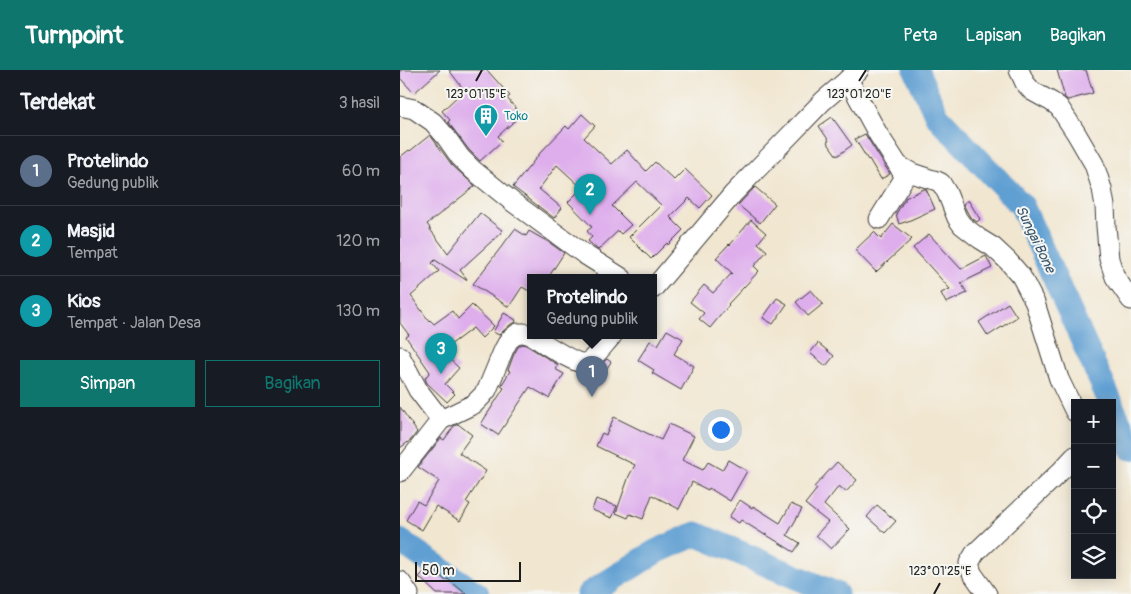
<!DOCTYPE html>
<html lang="id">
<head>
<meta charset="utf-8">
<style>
  :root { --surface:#171b24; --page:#20242c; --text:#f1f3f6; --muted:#9ea1a6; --line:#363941; --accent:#0f766e }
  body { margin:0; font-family:Pangolin,sans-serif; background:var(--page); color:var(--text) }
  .controls { position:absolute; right:15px; bottom:15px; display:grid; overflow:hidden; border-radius:0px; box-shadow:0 2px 12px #0003 }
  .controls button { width:45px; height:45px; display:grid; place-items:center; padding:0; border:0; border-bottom:1px solid var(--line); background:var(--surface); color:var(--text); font:25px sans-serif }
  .scale { position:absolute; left:15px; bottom:12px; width:106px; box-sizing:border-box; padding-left:5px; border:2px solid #1c1c1c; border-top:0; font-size:14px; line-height:18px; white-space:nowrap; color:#1c1c1c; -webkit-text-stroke:4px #f6f6f2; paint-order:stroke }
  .you { position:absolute; left:320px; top:359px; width:18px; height:18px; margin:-12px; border:4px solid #fff; border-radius:50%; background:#1a73e8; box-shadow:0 0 0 8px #1a73e833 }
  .badge { display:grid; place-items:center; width:32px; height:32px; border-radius:50%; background:var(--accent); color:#fff; font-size:16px; font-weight:700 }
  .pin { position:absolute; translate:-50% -41px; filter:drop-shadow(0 1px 2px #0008) }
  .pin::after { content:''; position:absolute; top:26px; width:18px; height:15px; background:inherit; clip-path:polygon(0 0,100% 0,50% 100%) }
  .popup { position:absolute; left:127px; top:204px; width:130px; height:65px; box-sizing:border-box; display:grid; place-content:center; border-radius:0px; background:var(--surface); filter:drop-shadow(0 1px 4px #0005); font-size:16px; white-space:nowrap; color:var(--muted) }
  .popup b { font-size:19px; color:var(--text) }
  .popup::after { content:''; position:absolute; left:50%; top:100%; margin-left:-10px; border:10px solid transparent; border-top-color:var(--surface) }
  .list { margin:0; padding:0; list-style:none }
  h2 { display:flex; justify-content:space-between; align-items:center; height:65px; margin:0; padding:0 20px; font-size:21px }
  h2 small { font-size:16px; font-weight:400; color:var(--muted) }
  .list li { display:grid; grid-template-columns:32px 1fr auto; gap:15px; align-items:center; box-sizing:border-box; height:70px; padding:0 20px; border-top:1px solid var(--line) }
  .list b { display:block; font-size:19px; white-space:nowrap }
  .list p { margin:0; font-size:16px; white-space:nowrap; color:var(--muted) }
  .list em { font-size:16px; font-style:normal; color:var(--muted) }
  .actions { display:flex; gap:10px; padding:15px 20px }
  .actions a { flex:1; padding:11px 0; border:1px solid var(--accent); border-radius:0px; text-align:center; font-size:18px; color:var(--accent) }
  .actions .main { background:var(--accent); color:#fff }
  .icon { flex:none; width:28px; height:28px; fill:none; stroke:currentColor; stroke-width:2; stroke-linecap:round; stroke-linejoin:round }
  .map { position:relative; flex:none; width:731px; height:524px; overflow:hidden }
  header { display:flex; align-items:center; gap:30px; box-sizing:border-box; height:70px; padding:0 25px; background:var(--accent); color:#fff }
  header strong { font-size:24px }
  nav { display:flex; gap:28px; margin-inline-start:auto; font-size:18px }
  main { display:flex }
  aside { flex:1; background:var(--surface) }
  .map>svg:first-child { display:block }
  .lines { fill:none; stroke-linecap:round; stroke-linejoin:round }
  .river { stroke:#5f9fd2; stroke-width:25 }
  .building { fill:#deaeec }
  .minor-casing { stroke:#3c3a37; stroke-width:21 }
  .minor { stroke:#fff; stroke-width:19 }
  .ticks { fill:none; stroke:#1c1c1c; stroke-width:2 }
  .labels { text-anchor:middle; stroke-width:4; stroke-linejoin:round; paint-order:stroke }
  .culture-label { font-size:12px; fill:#0d838f; stroke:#f6f6f2; text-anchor:start }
  .water-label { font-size:14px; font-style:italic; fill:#3a576e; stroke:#f6f6f2 }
  .ticks-label { font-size:12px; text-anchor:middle; fill:#1c1c1c; stroke:#f6f6f2; stroke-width:4; stroke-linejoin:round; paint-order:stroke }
</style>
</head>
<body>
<header>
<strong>Turnpoint</strong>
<nav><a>Peta</a><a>Lapisan</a><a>Bagikan</a></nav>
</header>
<main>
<aside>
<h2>Terdekat<small>3 hasil</small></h2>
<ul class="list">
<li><span class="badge" style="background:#5c6f8a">1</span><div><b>Protelindo</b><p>Gedung publik</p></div><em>60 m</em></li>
<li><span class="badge" style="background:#0f9aa8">2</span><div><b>Masjid</b><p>Tempat</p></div><em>120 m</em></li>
<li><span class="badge" style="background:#0f9aa8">3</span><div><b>Kios</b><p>Tempat · Jalan Desa</p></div><em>130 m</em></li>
</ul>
<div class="actions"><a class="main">Simpan</a><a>Bagikan</a></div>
</aside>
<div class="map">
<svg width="731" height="524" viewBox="0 0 731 524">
  <rect width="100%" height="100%" fill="#f6f6f2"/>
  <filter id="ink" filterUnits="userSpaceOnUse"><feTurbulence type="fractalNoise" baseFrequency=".02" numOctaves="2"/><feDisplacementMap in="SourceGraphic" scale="10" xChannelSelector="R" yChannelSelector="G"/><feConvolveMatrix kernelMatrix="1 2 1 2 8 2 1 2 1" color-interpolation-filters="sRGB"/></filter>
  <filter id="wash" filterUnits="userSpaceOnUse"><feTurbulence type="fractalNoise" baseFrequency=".0096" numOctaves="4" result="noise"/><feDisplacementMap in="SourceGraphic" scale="20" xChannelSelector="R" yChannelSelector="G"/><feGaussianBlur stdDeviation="1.12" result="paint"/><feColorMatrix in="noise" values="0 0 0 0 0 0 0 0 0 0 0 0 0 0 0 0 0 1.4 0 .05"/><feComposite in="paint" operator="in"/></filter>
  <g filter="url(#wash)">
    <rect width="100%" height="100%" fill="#f1e6d0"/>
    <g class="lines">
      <g class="river">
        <path d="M 516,0 L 537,46 L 622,136 L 711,333"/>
        <path d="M 712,337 L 731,378"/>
        <path d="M 0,471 L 77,524"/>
        <path d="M 189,524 L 255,482 L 296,464 L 436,524"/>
      </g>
    </g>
    <g id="blocks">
      <g class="building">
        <path d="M 0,0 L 40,0 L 14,23 L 0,8 Z"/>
        <path d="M 49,0 L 87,0 L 110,26 L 107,28 L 121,45 L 98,66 L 102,71 L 80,91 L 69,80 L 48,52 L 50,50 L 42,41 L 64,20 Z"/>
        <path d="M 657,0 L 686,0 L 693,23 L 668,30 L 665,28 Z"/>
        <path d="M 182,44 L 195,56 L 184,68 L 212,94 L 227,80 L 246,101 L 255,92 L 274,110 L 285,99 L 312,125 L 300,138 L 289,128 L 270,147 L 283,160 L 268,175 L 267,173 L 251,189 L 229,167 L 261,135 L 237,112 L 212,136 L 231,155 L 221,164 L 218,161 L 198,180 L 188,171 L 192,167 L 187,161 L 192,157 L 168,132 L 182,118 L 157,95 L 139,119 L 162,138 L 154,148 L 113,117 L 140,83 L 166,56 L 169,59 Z"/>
        <path d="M 432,47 L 452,75 L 437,86 L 427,72 L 429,71 L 419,56 Z"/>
        <path d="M 465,64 L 490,104 L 481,109 L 469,89 L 468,90 L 455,69 Z"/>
        <path d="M 30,65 L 52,95 L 75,116 L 27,154 L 30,158 L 29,158 L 48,183 L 80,143 L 103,161 L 60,200 L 67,209 L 66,210 L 35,190 L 32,193 L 39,201 L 11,226 L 29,251 L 30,250 L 34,254 L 52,241 L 58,249 L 72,235 L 94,256 L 82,268 L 73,258 L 50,275 L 53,279 L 45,285 L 59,298 L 45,314 L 55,324 L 47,332 L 27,313 L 25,308 L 30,302 L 6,267 L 9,265 L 0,253 L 0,87 L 9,80 L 10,81 Z"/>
        <path d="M 355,117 L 375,134 L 360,153 L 338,135 Z"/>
        <path d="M 524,119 L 526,119 L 535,139 L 508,151 L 499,154 L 496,144 L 503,132 L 505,131 L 505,128 Z"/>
        <path d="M 568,130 L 580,149 L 577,152 L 570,147 L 563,134 Z"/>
        <path d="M 351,150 L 366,163 L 358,173 L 367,181 L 354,196 L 359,201 L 328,234 L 329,235 L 310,258 L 299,249 L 304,243 L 290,232 L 304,215 L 313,223 L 332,203 L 316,188 L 329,174 L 330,175 Z"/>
        <path d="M 493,154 L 512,169 L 476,202 L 455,180 L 474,162 L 481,169 Z"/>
        <path d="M 115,159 L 126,166 L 129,161 L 150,173 L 164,183 L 148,208 L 131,208 L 131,222 L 122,217 L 109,237 L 73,214 Z"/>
        <path d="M 529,164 L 561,199 L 586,186 L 592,198 L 561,213 L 567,223 L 546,233 L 541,223 L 550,219 L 513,178 Z"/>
        <path d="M 411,220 L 423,234 L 408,246 L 396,232 Z"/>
        <path d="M 377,228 L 387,234 L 373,254 L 363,248 Z"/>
        <path d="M 608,233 L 617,247 L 588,266 L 579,252 Z"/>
        <path d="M 104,243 L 116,250 L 115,253 L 111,254 L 99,265 L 93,262 Z"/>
        <path d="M 267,260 L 283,269 L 274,284 L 294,296 L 281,320 L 252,303 L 254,300 L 238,290 L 250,271 L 258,275 Z"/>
        <path d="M 418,273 L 434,286 L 426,296 L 410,283 Z"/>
        <path d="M 122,274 L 126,275 L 158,295 L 155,299 L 164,304 L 149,328 L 130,317 L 98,365 L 81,354 L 104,318 L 101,316 L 110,301 L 108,300 L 114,284 L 118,277 Z"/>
        <path d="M 207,289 L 211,292 L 203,304 L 196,299 Z"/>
        <path d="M 0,337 L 17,362 L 11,370 L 0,378 Z"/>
        <path d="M 214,347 L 261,370 L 269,354 L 294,366 L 282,390 L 303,400 L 308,392 L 322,400 L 328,390 L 347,401 L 330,431 L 309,418 L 308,420 L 292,412 L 279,439 L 252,425 L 243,449 L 230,444 L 228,448 L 216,443 L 229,406 L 235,395 L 196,376 L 202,363 L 206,365 Z"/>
        <path d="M 58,354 L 72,365 L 59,383 L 86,401 L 66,432 L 70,434 L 60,451 L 36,436 L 22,460 L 6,450 L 17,431 L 24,435 L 39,411 L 18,397 L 41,368 L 44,370 L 54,356 Z"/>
        <path d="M 437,392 L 457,410 L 446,422 L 439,416 L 424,435 L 450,459 L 431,479 L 416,465 L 428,452 L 405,434 L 417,419 L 414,417 Z"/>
        <path d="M 196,429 L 217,436 L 212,448 L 192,440 Z"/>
        <path d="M 340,430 L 352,438 L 353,436 L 380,453 L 391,434 L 402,439 L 387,465 L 400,473 L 394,482 L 365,464 L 365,465 L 341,450 L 339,453 L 329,447 Z"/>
        <path d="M 477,435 L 496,451 L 485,463 L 467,447 Z"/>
        <path d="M 30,496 L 46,511 L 48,509 L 66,524 L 37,524 L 19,507 Z"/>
      </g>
    </g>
  </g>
  <g filter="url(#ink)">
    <use href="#blocks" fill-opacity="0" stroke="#3c3a37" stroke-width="1"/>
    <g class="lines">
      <defs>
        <g id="minor">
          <path d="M 619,0 L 625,13 L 632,21 L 652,32 L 659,37 L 676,63 L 694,94 L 702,119 L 705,136 L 706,156 L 709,189 L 715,207 L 731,230"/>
          <path d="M 448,9 L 478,64 L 498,95 L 512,103 L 527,108 L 537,111 L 541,113 L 547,123 L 557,148 L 562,155 L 580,169 L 593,177 L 608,191 L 621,206 L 635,233 L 659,309 L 675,342"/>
          <path d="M 0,36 L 14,39 L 33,52 L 46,67 L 60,87 L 73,100 L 114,133 L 184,184 L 222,208"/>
          <path d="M 479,149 L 503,110 L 504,106 L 498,95"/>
          <path d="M 253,219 L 333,124 L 423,31 L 459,0"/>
          <path d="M 132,266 C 141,271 174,294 184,293 C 192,292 206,272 212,266"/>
          <path d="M 0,286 L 18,320 L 41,350"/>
          <path d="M 0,402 L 41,350 L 74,334 L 82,326 L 87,320 L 104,279 L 109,270 L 118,263 L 124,263 L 131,265"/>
          <path d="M 0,511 L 9,524"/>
          <path d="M 587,524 L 572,503 L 569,493 L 575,483 L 662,400 L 675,386"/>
        </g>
      </defs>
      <use href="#minor" class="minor-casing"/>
      <use href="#minor" class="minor"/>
    </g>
  </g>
  <path class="ticks" d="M 76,11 L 82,0M 459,11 L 466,0M 534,524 L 540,513"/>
  <defs>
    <symbol id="building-pin" viewBox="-11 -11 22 30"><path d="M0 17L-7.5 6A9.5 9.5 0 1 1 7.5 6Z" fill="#0f9aa8" stroke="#f6f6f2"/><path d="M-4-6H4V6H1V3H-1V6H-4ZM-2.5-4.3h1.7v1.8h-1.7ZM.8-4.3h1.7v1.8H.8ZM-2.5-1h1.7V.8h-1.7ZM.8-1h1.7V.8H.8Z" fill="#fff"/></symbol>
  </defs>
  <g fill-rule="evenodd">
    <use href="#building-pin" x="72" y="32" width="28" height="38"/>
  </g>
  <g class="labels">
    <g class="culture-label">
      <text x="104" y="50">Toko</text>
    </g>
    <g class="water-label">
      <text transform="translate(636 169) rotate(64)" y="5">Sungai Bone</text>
    </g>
  </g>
  <g class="ticks-label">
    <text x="76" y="28">123°01'15"E</text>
    <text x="459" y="28">123°01'20"E</text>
    <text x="540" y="505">123°01'25"E</text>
  </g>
</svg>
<div class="controls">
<button>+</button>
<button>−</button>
<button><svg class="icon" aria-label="locate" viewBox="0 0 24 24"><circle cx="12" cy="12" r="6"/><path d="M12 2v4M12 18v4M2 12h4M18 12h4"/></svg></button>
<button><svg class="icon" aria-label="layers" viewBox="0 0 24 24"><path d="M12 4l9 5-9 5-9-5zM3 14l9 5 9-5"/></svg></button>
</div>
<div class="scale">50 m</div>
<div class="you"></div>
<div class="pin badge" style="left:192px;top:327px;background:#5c6f8a">1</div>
<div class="popup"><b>Protelindo</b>Gedung publik</div>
<div class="pin badge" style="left:190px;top:145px;background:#0f9aa8">2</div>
<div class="pin badge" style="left:41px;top:304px;background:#0f9aa8">3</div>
</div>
</main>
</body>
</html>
